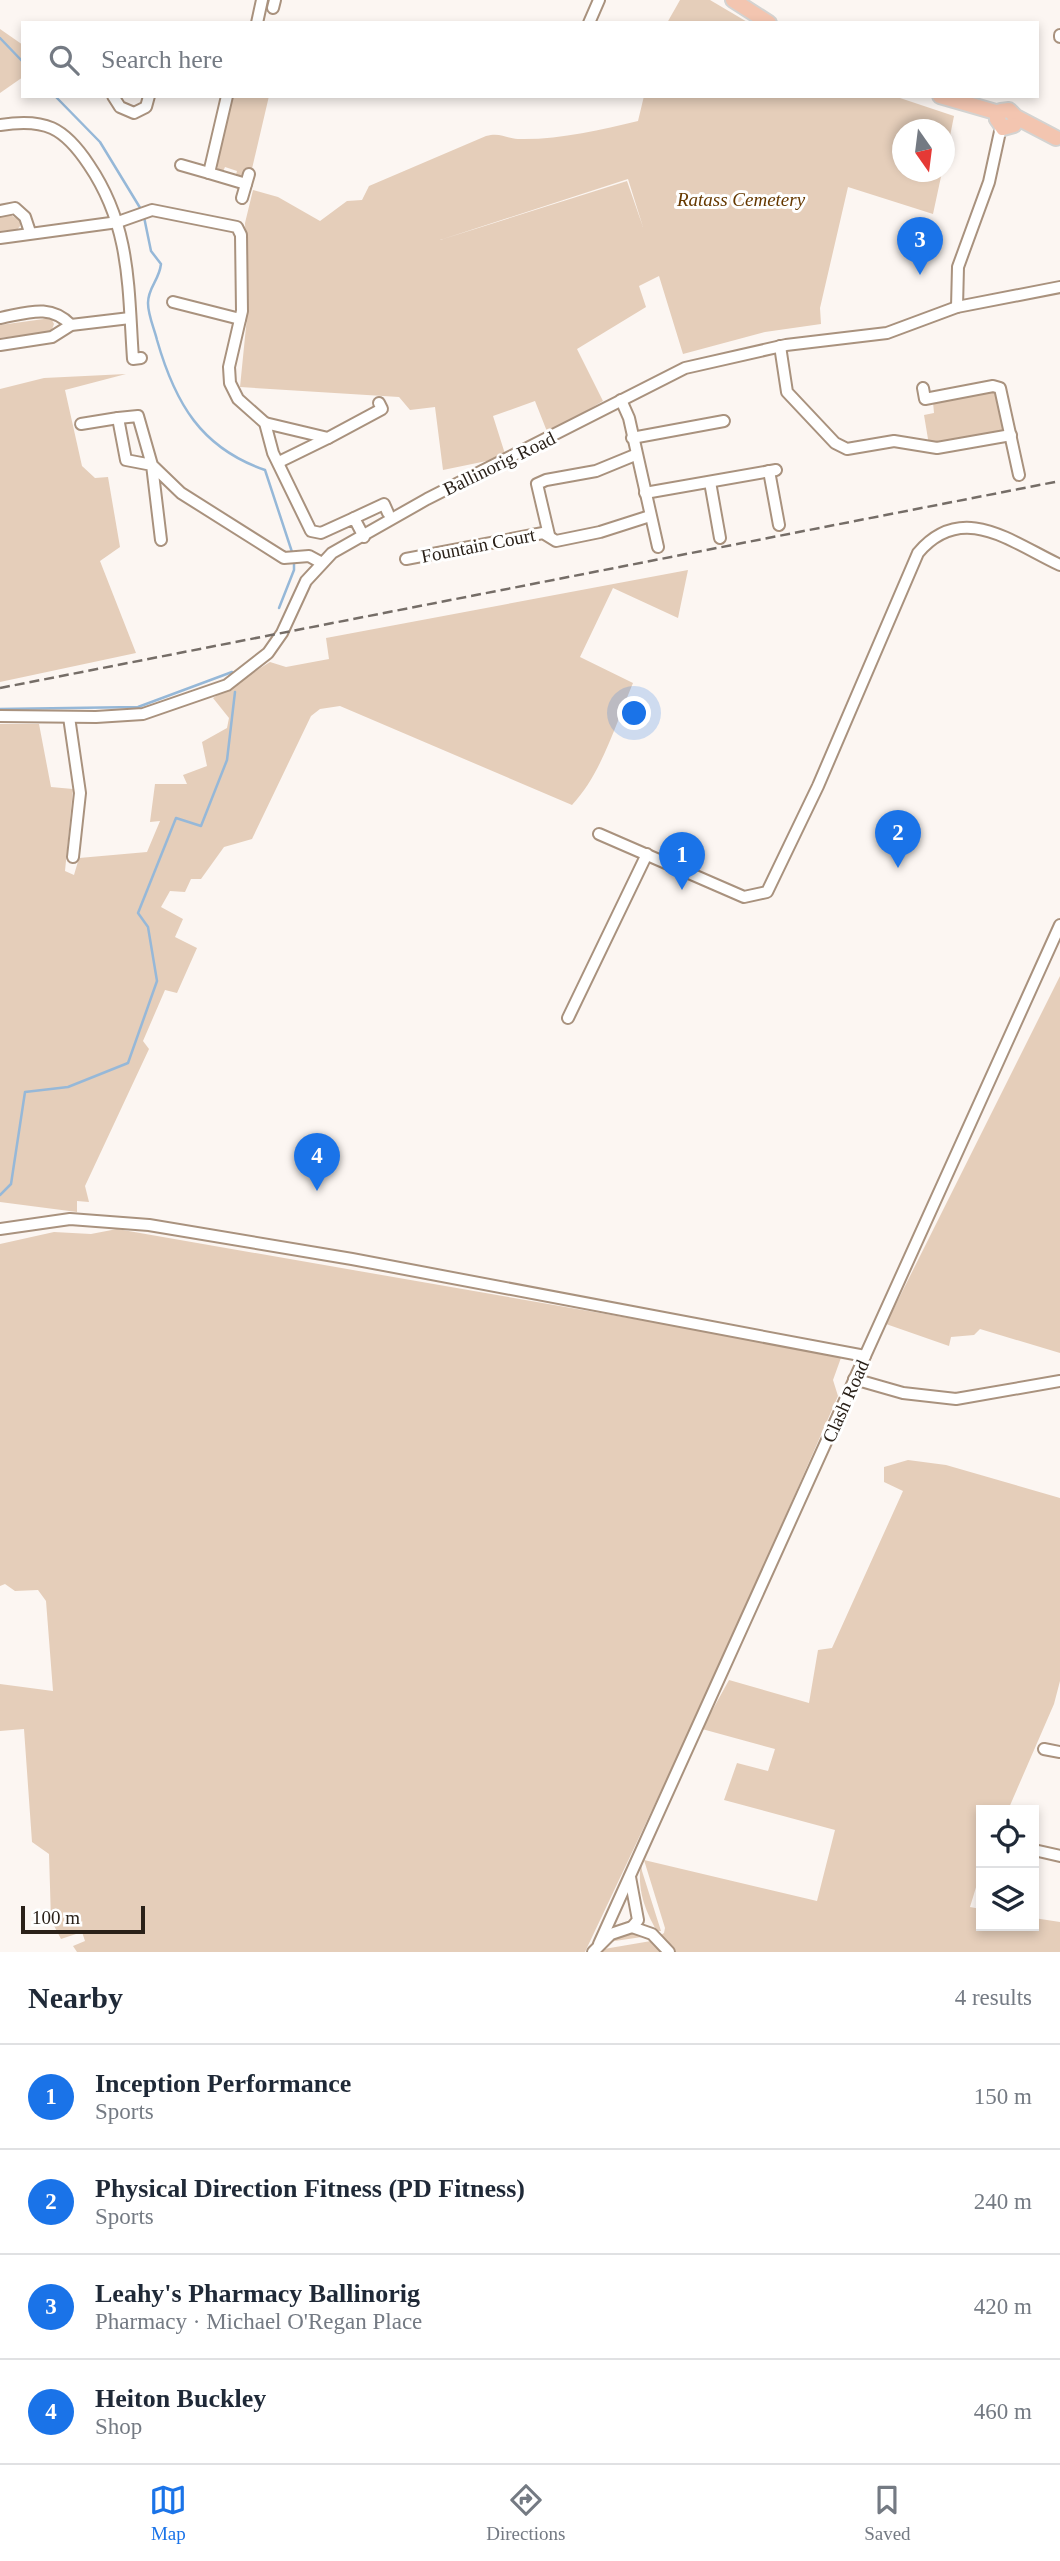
<!DOCTYPE html>
<html lang="en">
<head>
<meta charset="utf-8">
<style>
  :root { --surface:#fff; --page:#f2f2f3; --text:#1f2937; --muted:#747a83; --line:#e0e1e3; --accent:#1a73e8 }
  body { margin:0; font-family:"Times New Roman",serif; background:var(--page); color:var(--text) }
  .controls { position:absolute; right:21px; bottom:21px; display:grid; overflow:hidden; border-radius:0px; box-shadow:0 4px 10px #0003 }
  .controls button { width:63px; height:63px; display:grid; place-items:center; padding:0; border:0; border-bottom:2px solid var(--line); background:var(--surface); color:var(--text); font:35px sans-serif }
  .compass { position:absolute; left:892px; top:119px; width:63px; height:63px; border-radius:50%; background:var(--surface); box-shadow:0 4px 10px #0003; rotate:166deg }
  .scale { position:absolute; left:21px; bottom:18px; width:124px; box-sizing:border-box; padding-left:7px; border:4px solid #2a2119; border-top:0; font-size:19px; line-height:24px; white-space:nowrap; color:#2a2119; -webkit-text-stroke:5px #fff; paint-order:stroke }
  .you { position:absolute; left:635px; top:714px; width:24px; height:24px; margin:-18px; border:5px solid #fff; border-radius:50%; background:#1a73e8; box-shadow:0 0 0 10px #1a73e833 }
  .badge { display:grid; place-items:center; width:46px; height:46px; border-radius:50%; background:var(--accent); color:#fff; font-size:23px; font-weight:700 }
  .pin { position:absolute; translate:-50% -58px; filter:drop-shadow(0 2px 4px #0008) }
  .pin::after { content:''; position:absolute; top:37px; width:24px; height:21px; background:inherit; clip-path:polygon(0 0,100% 0,50% 100%) }
  .list { margin:0; padding:0; list-style:none }
  h2 { display:flex; justify-content:space-between; align-items:center; height:91px; margin:0; padding:0 28px; font-size:30px }
  h2 small { font-size:23px; font-weight:400; color:var(--muted) }
  .list li { display:grid; grid-template-columns:46px 1fr auto; gap:21px; align-items:center; box-sizing:border-box; height:105px; padding:0 28px; border-top:2px solid var(--line) }
  .list b { display:block; font-size:26px; white-space:nowrap }
  .list p { margin:0; font-size:23px; white-space:nowrap; color:var(--muted) }
  .list em { font-size:23px; font-style:normal; color:var(--muted) }
  .icon { flex:none; width:38px; height:38px; fill:none; stroke:currentColor; stroke-width:2; stroke-linecap:round; stroke-linejoin:round }
  .map { position:relative; flex:none; width:1060px; height:1952px; overflow:hidden }
  .search { position:absolute; background:var(--surface); box-shadow:0 4px 10px #0003; left:21px; right:21px; top:21px; height:77px; display:flex; align-items:center; gap:18px; box-sizing:border-box; padding:0 24px; border-radius:0px; color:var(--muted); font-size:26px }
  .sheet { height:511px; background:var(--surface) }
  nav { display:flex; justify-content:space-around; align-items:center; box-sizing:border-box; height:98px; border-top:2px solid var(--line); background:var(--surface); font-size:19px; color:var(--muted) }
  nav a { display:grid; justify-items:center; gap:4px }
  nav .on { color:var(--accent) }
  .map>svg:first-child { display:block }
  .green { fill:#e5ceba; fill-rule:evenodd }
  .lines { fill:none; stroke-linecap:round; stroke-linejoin:round }
  .stream { stroke:#96b8d8; stroke-width:2.5 }
  .minor-casing { stroke:#a9927e; stroke-width:14 }
  .major-casing { stroke:#d4d3d1; stroke-width:18 }
  .minor { stroke:#fff; stroke-width:10 }
  .major { stroke:#f3c5b0; stroke-width:14 }
  .rail { stroke:#756d67; stroke-width:2.5; stroke-dasharray:10 5; stroke-linecap:butt }
  .labels { text-anchor:middle; stroke-width:6; stroke-linejoin:round; paint-order:stroke }
  .park-label { font-size:19px; font-style:italic; fill:#663900; stroke:#fff }
  .street-label { font-size:19px; fill:#2a2119; stroke:#fff }
</style>
</head>
<body>
<div class="map">
<svg width="1060" height="1952" viewBox="0 0 1060 1952">
  <rect width="100%" height="100%" fill="#fcf6f2"/>
  <g class="green">
    <path d="M 680,0 L 710,0 L 749,23 L 667,23 Z"/>
    <path d="M 0,29 L 23,45 L 23,77 L 0,93 Z"/>
    <path d="M 232,96 L 269,96 L 251,173 L 244,172 L 240,178 L 235,178 L 237,171 L 225,167 L 222,174 L 217,167 Z"/>
    <path d="M 644,96 L 894,96 L 954,116 L 945,161 L 944,130 L 902,130 L 902,172 L 942,172 L 933,214 L 848,187 L 820,308 L 821,324 L 765,332 L 683,354 L 659,276 L 639,286 L 646,307 L 577,349 L 603,401 L 548,434 L 535,401 L 493,416 L 506,457 L 443,470 L 435,407 L 410,410 L 399,397 L 240,387 L 248,307 L 245,223 L 253,190 L 278,197 L 320,221 L 347,201 L 362,200 L 369,186 L 486,136 C 500,132 505,138 518,139 C 559,140 600,130 638,121 ZM 628,179 L 643,227 L 627,181 L 440,240 Z"/>
    <path d="M 8,213 L 20,221 L 20,226 L 17,230 L 0,231 L 0,214 Z"/>
    <path d="M 51,318 L 54,324 L 51,332 L 0,338 L 0,325 Z"/>
    <path d="M 126,374 L 65,390 L 82,466 L 95,478 L 108,477 L 120,547 L 100,561 L 136,653 L 0,682 L 0,389 L 44,378 Z"/>
    <path d="M 991,391 L 996,393 L 1005,428 L 1001,433 L 929,445 L 924,415 L 934,413 L 933,402 Z"/>
    <path d="M 688,570 L 678,618 L 613,588 L 580,657 L 633,683 C 616,723 602,773 572,805 L 340,706 L 320,709 L 311,716 L 252,839 L 224,847 L 201,879 L 191,879 L 185,892 L 170,891 L 161,907 L 183,919 L 175,937 L 197,948 L 177,993 L 165,990 L 143,1041 L 149,1049 L 85,1186 L 89,1202 L 77,1201 L 77,1212 L 0,1202 L 0,724 L 39,724 L 51,787 L 73,789 L 65,871 L 74,875 L 79,858 L 147,852 L 160,821 L 150,822 L 155,784 L 187,784 L 183,775 L 207,766 L 202,742 L 227,728 L 229,718 L 213,698 L 270,662 L 286,667 L 329,659 L 326,638 Z"/>
    <path d="M 1060,976 L 1060,1353 L 980,1329 L 974,1335 L 951,1337 L 949,1346 L 886,1324 Z"/>
    <path d="M 117,1229 L 842,1355 L 833,1380 L 838,1396 L 718,1670 L 585,1952 L 77,1952 L 73,1946 L 85,1941 L 82,1932 L 61,1939 L 51,1920 L 49,1854 L 32,1842 L 24,1729 L 0,1731 L 0,1684 L 53,1691 L 46,1601 L 38,1590 L 15,1591 L 5,1584 L 0,1586 L 0,1244 L 54,1232 L 91,1234 Z"/>
    <path d="M 908,1460 L 946,1465 L 1060,1498 L 1060,1681 L 1054,1704 L 1008,1810 L 981,1810 L 981,1871 L 970,1907 L 981,1909 L 981,1926 L 1034,1926 L 1034,1918 L 1060,1922 L 1060,1952 L 602,1952 L 604,1949 L 651,1941 L 642,1937 L 608,1942 C 621,1931 639,1929 652,1941 L 664,1933 L 665,1928 L 644,1860 L 817,1901 L 835,1830 L 724,1800 L 737,1763 L 768,1771 L 775,1749 L 702,1729 L 729,1680 L 809,1703 L 818,1650 L 832,1648 L 903,1491 L 884,1482 L 884,1467 Z"/>
    <path d="M 641,1862 L 642,1871 L 661,1931 L 657,1931 C 644,1909 637,1888 641,1862 Z"/>
  </g>
  <g class="lines">
    <g class="stream">
      <path d="M 0,38 L 23,62"/>
      <path d="M 55,96 L 100,142 L 142,211"/>
      <path d="M 144,217 L 151,251 L 161,264 C 159,281 148,287 148,303 C 148,315 154,328 157,340 C 175,403 201,448 265,470 L 293,555"/>
      <path d="M 279,608 L 294,570 L 294,562"/>
      <path d="M 0,709 L 138,707 L 232,672"/>
      <path d="M 0,1195 L 11,1184 L 25,1092 L 68,1087 L 128,1063 L 157,981 L 148,927 L 138,913 L 176,818 L 201,826 L 227,760 L 235,692"/>
    </g>
    <defs>
      <g id="minor">
        <path d="M 273,8 L 275,0"/>
        <path d="M 257,23 L 262,0"/>
        <path d="M 589,23 L 599,0"/>
        <path d="M 1060,35 L 1060,37"/>
        <path d="M 113,96 L 120,107 L 134,113 L 146,107 L 149,96"/>
        <path d="M 227,96 L 209,173 L 246,184"/>
        <path d="M 0,125 C 45,118 64,127 89,165 C 131,227 128,287 133,359 L 141,358"/>
        <path d="M 181,165 L 209,173"/>
        <path d="M 242,198 L 249,174"/>
        <path d="M 0,211 L 15,208 L 25,217 L 30,232"/>
        <path d="M 0,238 L 118,222 L 152,210 L 237,227 L 241,235 L 242,311 L 229,367 L 230,383 L 238,399 L 265,423 L 273,453 L 311,531 L 321,533 L 354,518 L 364,537"/>
        <path d="M 173,302 L 240,319"/>
        <path d="M 957,307 L 958,267 L 989,182 L 1001,127"/>
        <path d="M 0,318 C 27,313 50,303 71,325"/>
        <path d="M 0,345 L 52,337 L 71,325 L 130,318"/>
        <path d="M 780,346 L 787,392 L 835,443 L 847,449 L 894,441 L 937,448 L 1011,435"/>
        <path d="M 923,388 L 925,399 L 993,386 L 1000,388 L 1019,475"/>
        <path d="M 621,400 L 629,418 L 658,547"/>
        <path d="M 265,423 L 328,438 L 382,409 L 379,403"/>
        <path d="M 81,424 L 118,418"/>
        <path d="M 632,438 L 724,421"/>
        <path d="M 279,462 L 328,438"/>
        <path d="M 769,471 L 779,525"/>
        <path d="M 710,482 L 720,538"/>
        <path d="M 645,493 L 776,470"/>
        <path d="M 354,518 L 384,504 L 388,513"/>
        <path d="M 549,535 L 537,484 L 546,480 L 596,471 L 635,455"/>
        <path d="M 161,540 L 152,465 L 126,460 L 118,418 L 138,416 L 152,465 L 181,493 L 284,558 L 309,556 L 322,563"/>
        <path d="M 406,559 L 543,533 L 556,541 L 600,532 L 650,516"/>
        <path d="M 0,716 L 96,717 L 143,714 L 227,685 L 268,653 L 282,633 L 306,581 L 332,553 L 427,499 L 685,368 L 786,345 L 887,333 L 957,307 L 1060,287"/>
        <path d="M 69,717 L 80,793 L 73,857"/>
        <path d="M 599,834 L 744,897 L 767,892 L 818,786 L 918,553 C 962,501 1011,542 1060,565"/>
        <path d="M 568,1018 L 647,854"/>
        <path d="M 0,1229 L 70,1219 L 149,1225 L 352,1259 L 865,1356"/>
        <path d="M 854,1379 L 903,1393 L 956,1399 L 1060,1381"/>
        <path d="M 1044,1749 L 1060,1752"/>
        <path d="M 1034,1850 L 1060,1856"/>
        <path d="M 632,1927 L 652,1934 L 669,1952"/>
        <path d="M 599,1944 L 1060,925"/>
        <path d="M 593,1952 L 611,1934 L 632,1927 L 638,1920 L 630,1877"/>
      </g>
      <g id="major">
        <path d="M 733,0 L 769,23"/>
        <path d="M 940,96 L 999,113"/>
        <path d="M 997,119 L 1001,111 L 1009,110 L 1016,117 L 1056,138"/>
        <path d="M 997,119 L 1003,128 L 1014,125"/>
      </g>
    </defs>
    <use href="#minor" class="minor-casing"/>
    <use href="#major" class="major-casing"/>
    <use href="#minor" class="minor"/>
    <use href="#major" class="major"/>
    <path class="rail" d="M 0,688 L 1060,481"/>
  </g>
  <g class="labels">
    <g class="park-label">
      <text x="741" y="206">Ratass Cemetery</text>
    </g>
    <g class="street-label">
      <text transform="translate(499 463) rotate(-26)" y="7">Ballinorig Road</text>
      <text transform="translate(478 545) rotate(-11)" y="7">Fountain Court</text>
      <text transform="translate(845 1401) rotate(-66)" y="7">Clash Road</text>
    </g>
  </g>
</svg>
<div class="controls">
<button><svg class="icon" aria-label="locate" viewBox="0 0 24 24"><circle cx="12" cy="12" r="6"/><path d="M12 2v4M12 18v4M2 12h4M18 12h4"/></svg></button>
<button><svg class="icon" aria-label="layers" viewBox="0 0 24 24"><path d="M12 4l9 5-9 5-9-5zM3 14l9 5 9-5"/></svg></button>
</div>
<svg class="compass" viewBox="-18 -18 36 36"><path d="M0-13l5 13h-10z" fill="#e53935"/><path d="M0 13l5-13h-10z" fill="#747a83"/></svg>
<div class="scale">100 m</div>
<div class="you"></div>
<div class="pin badge" style="left:682px;top:890px">1</div>
<div class="pin badge" style="left:898px;top:868px">2</div>
<div class="pin badge" style="left:920px;top:275px">3</div>
<div class="pin badge" style="left:317px;top:1191px">4</div>
<div class="search"><svg class="icon" aria-label="search" viewBox="0 0 24 24"><circle cx="10" cy="10" r="6"/><path d="M15 15l6 6"/></svg>Search here</div>
</div>
<section class="sheet">
<h2>Nearby<small>4 results</small></h2>
<ul class="list">
<li><span class="badge">1</span><div><b>Inception Performance</b><p>Sports</p></div><em>150 m</em></li>
<li><span class="badge">2</span><div><b>Physical Direction Fitness (PD Fitness)</b><p>Sports</p></div><em>240 m</em></li>
<li><span class="badge">3</span><div><b>Leahy's Pharmacy Ballinorig</b><p>Pharmacy · Michael O'Regan Place</p></div><em>420 m</em></li>
<li><span class="badge">4</span><div><b>Heiton Buckley</b><p>Shop</p></div><em>460 m</em></li>
</ul>
</section>
<nav>
<a class="on"><svg class="icon" aria-label="map" viewBox="0 0 24 24"><path d="M3 6l6-2 6 2 6-2v14l-6 2-6-2-6 2zM9 4v14M15 6v14"/></svg>Map</a>
<a><svg class="icon" aria-label="directions" viewBox="0 0 24 24"><path d="M12 3l9 9-9 9-9-9zM9 14v-3h6M13 9l2 2-2 2"/></svg>Directions</a>
<a><svg class="icon" aria-label="saved" viewBox="0 0 24 24"><path d="M7 4h10v16l-5-4-5 4z"/></svg>Saved</a>
</nav>
</body>
</html>
